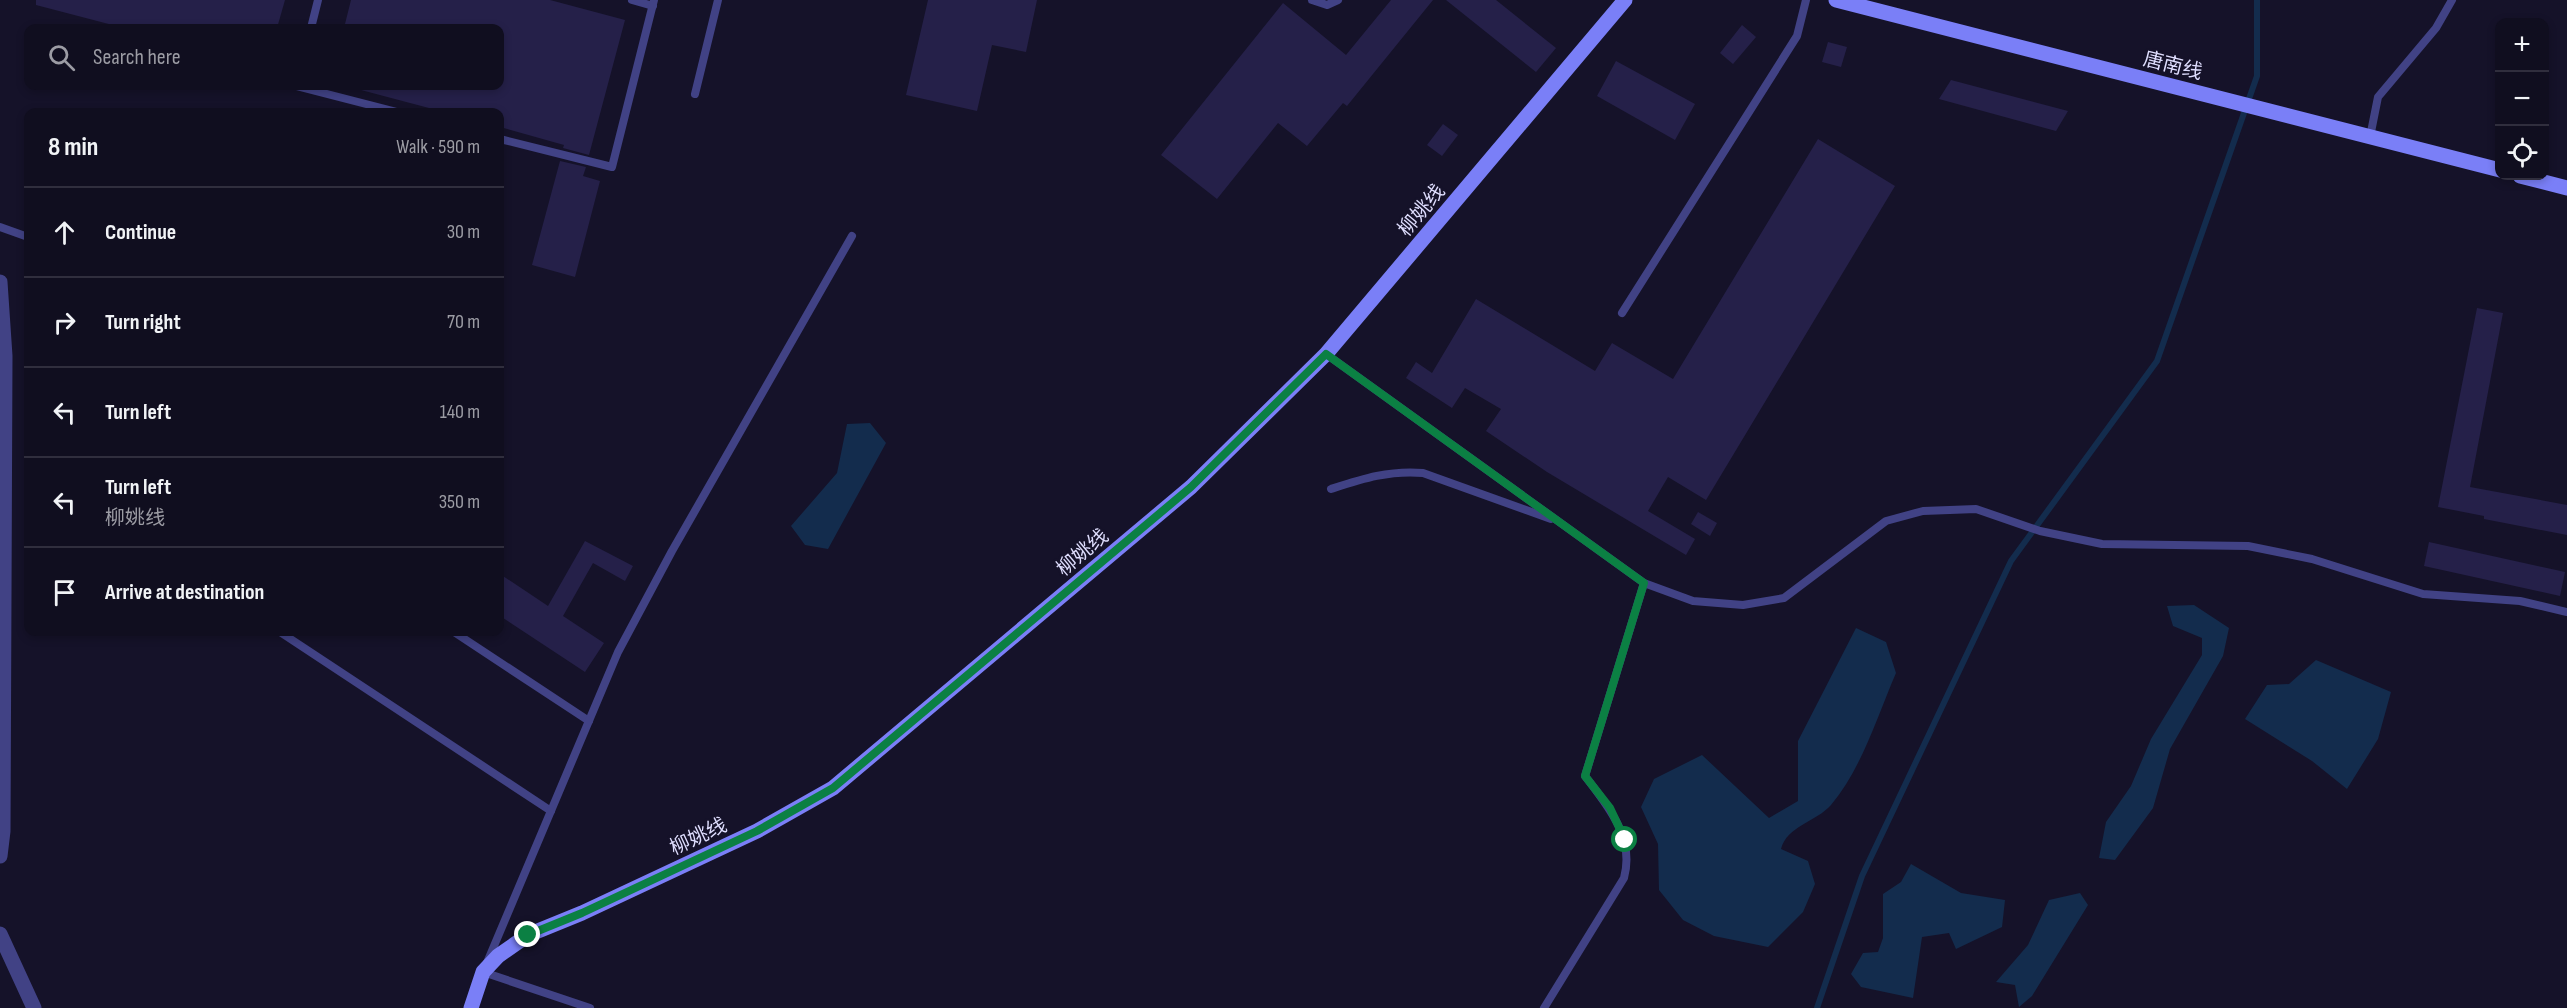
<!DOCTYPE html>
<html lang="en">
<head>
<meta charset="utf-8">
<style>
  :root { --surface:#100e1f; --page:#1e1c2c; --text:#f1f3f6; --muted:#9c9ca4; --line:#302e3d }
  body { margin:0; font-family:"Sofia Sans Condensed","Noto Sans SC",sans-serif; background:var(--page); color:var(--text) }
  .controls { position:absolute; right:18px; top:18px; display:grid; overflow:hidden; border-radius:12px; box-shadow:0 3px 9px #0003 }
  .controls button { width:54px; height:54px; display:grid; place-items:center; padding:0; border:0; border-bottom:2px solid var(--line); background:var(--surface); color:var(--text); font:30px sans-serif }
  .stop { position:absolute; width:18px; height:18px; margin:-14px; border:4px solid #0b8043; border-radius:50%; background:#fff }
  .stop.end { background:#0b8043; border-color:#fff; box-shadow:0 2px 6px #0008 }
  .list { margin:0; padding:0; list-style:none }
  h2 { display:flex; justify-content:space-between; align-items:center; height:78px; margin:0; padding:0 24px; font-size:26px }
  h2 small { font-size:20px; font-weight:400; color:var(--muted) }
  .list li { display:grid; grid-template-columns:39px 1fr auto; gap:18px; align-items:center; box-sizing:border-box; height:90px; padding:0 24px; border-top:2px solid var(--line) }
  .list b { display:block; font-size:22px; white-space:nowrap }
  .list p { margin:0; font-size:20px; white-space:nowrap; color:var(--muted) }
  .list em { font-size:20px; font-style:normal; color:var(--muted) }
  .icon { flex:none; width:33px; height:33px; fill:none; stroke:currentColor; stroke-width:2; stroke-linecap:round; stroke-linejoin:round }
  .map { position:relative; flex:none; width:2567px; height:1008px; overflow:hidden }
  .search { position:absolute; background:var(--surface); box-shadow:0 3px 9px #0003; left:24px; top:24px; width:480px; height:66px; display:flex; align-items:center; gap:15px; box-sizing:border-box; padding:0 21px; border-radius:12px; color:var(--muted); font-size:22px }
  .panel { position:absolute; background:var(--surface); box-shadow:0 3px 9px #0003; left:24px; top:108px; width:480px; height:528px; border-radius:12px }
  .map>svg:first-child { display:block }
  .water { fill:#132c4d }
  .lines { fill:none; stroke-linecap:round; stroke-linejoin:round }
  .stream { stroke:#132c4d; stroke-width:6 }
  .building { fill:#252049 }
  .lane { stroke:#414285; stroke-width:8 }
  .street { stroke:#414285; stroke-width:15 }
  .secondary { stroke:#7a7ff7; stroke-width:15 }
  .route { stroke:#0b8043; stroke-width:8 }
  .labels { text-anchor:middle; stroke-width:5; stroke-linejoin:round; paint-order:stroke }
  .street-label { font-size:20px; fill:#deddfd; stroke:#151229 }
</style>
</head>
<body>
<div class="map">
<svg width="2567" height="1008" viewBox="0 0 2567 1008">
  <rect width="100%" height="100%" fill="#151229"/>
  <g class="water">
    <path d="M 870,423 L 886,443 L 828,549 L 805,545 L 791,526 L 837,473 L 847,424 Z"/>
    <path d="M 2194,605 L 2229,628 L 2223,656 L 2170,749 L 2153,808 L 2115,860 L 2099,858 L 2106,822 L 2131,786 L 2151,739 L 2202,655 L 2202,638 L 2173,626 L 2167,606 Z"/>
    <path d="M 1856,628 L 1886,642 L 1896,673 C 1877,717 1862,768 1831,805 C 1816,822 1787,826 1781,849 L 1808,861 L 1815,884 L 1803,912 L 1768,947 L 1714,936 L 1683,920 L 1659,890 L 1658,844 L 1641,807 L 1654,779 L 1702,755 L 1769,818 L 1798,801 L 1798,741 Z"/>
    <path d="M 2316,660 L 2391,692 L 2378,739 L 2347,789 L 2312,761 L 2245,719 L 2267,685 L 2289,684 Z"/>
    <path d="M 1911,864 L 1961,893 L 2005,900 L 2002,927 L 1956,949 L 1949,933 L 1922,937 L 1913,998 L 1861,987 L 1851,974 L 1863,953 L 1878,952 L 1883,938 L 1883,894 L 1901,882 Z"/>
    <path d="M 2080,893 L 2088,905 L 2032,996 L 2019,1007 L 2015,985 L 1996,982 L 2028,945 L 2049,900 Z"/>
  </g>
  <g class="lines">
    <path class="stream" d="M 1817,1008 L 1862,876 L 2011,561 L 2157,361 L 2257,76 L 2257,0"/>
  </g>
  <g class="building">
    <path d="M 36,0 L 285,0 L 277,28 L 124,28 L 36,5 Z"/>
    <path d="M 351,0 L 550,0 L 625,20 L 589,155 L 563,148 L 564,145 L 500,127 L 500,112 L 444,112 L 361,90 L 362,86 L 500,86 L 500,28 L 344,28 Z"/>
    <path d="M 928,0 L 1037,0 L 1026,52 L 992,45 L 977,111 L 906,95 Z"/>
    <path d="M 1391,0 L 1433,0 L 1347,106 L 1343,103 L 1307,146 L 1278,123 L 1217,199 L 1161,155 L 1283,3 L 1346,55 Z"/>
    <path d="M 1446,0 L 1496,0 L 1556,48 L 1536,72 Z"/>
    <path d="M 1742,25 L 1756,37 L 1733,64 L 1720,53 Z"/>
    <path d="M 1828,42 L 1847,47 L 1841,67 L 1822,62 Z"/>
    <path d="M 1616,61 L 1695,104 L 1675,140 L 1597,96 Z"/>
    <path d="M 1951,80 L 2068,111 L 2056,131 L 1939,99 Z"/>
    <path d="M 1443,124 L 1458,135 L 1442,156 L 1427,145 Z"/>
    <path d="M 1818,139 L 1895,186 L 1706,500 L 1668,477 L 1648,511 L 1695,539 L 1686,555 L 1547,472 L 1486,431 L 1501,409 L 1465,388 L 1452,408 L 1406,378 L 1416,362 L 1432,373 L 1476,299 L 1595,371 L 1612,343 L 1673,379 Z"/>
    <path d="M 560,161 L 586,167 L 583,176 L 600,181 L 575,277 L 532,265 Z"/>
    <path d="M 2477,308 L 2503,313 L 2470,487 L 2567,505 L 2567,535 L 2484,519 L 2484,516 L 2438,507 Z"/>
    <path d="M 1698,512 L 1717,523 L 1710,536 L 1691,524 Z"/>
    <path d="M 585,541 L 633,566 L 625,581 L 593,563 L 563,616 L 604,643 L 585,672 L 500,616 L 500,574 L 548,606 Z"/>
    <path d="M 2429,542 L 2565,572 L 2560,596 L 2424,566 Z"/>
  </g>
  <g class="lines">
    <g class="lane">
      <path d="M 632,0 L 653,6"/>
      <path d="M 1312,0 L 1327,5 L 1338,0"/>
      <path d="M 311,28 L 318,0"/>
      <path d="M 296,86 L 397,112"/>
      <path d="M 695,94 L 718,0"/>
      <path d="M 2370,137 L 2378,97 L 2436,28 L 2452,0"/>
      <path d="M 500,139 L 612,167 L 654,0"/>
      <path d="M 0,227 L 28,237"/>
      <path d="M 1622,313 L 1797,36 L 1806,0"/>
      <path d="M 1326,354 L 1644,583 L 1693,601 L 1743,605 L 1784,598 L 1886,521 L 1923,511 L 1976,509 L 2040,531 L 2102,544 L 2248,546 L 2312,559 L 2423,594 L 2520,601 L 2567,612"/>
      <path d="M 1331,489 C 1362,479 1389,470 1423,473 L 1551,519"/>
      <path d="M 280,632 L 551,811"/>
      <path d="M 454,632 L 589,721"/>
      <path d="M 590,1008 L 483,972 L 618,652 L 672,551 L 852,236"/>
      <path d="M 1544,1008 L 1624,878 C 1635,838 1608,806 1585,776 L 1644,583"/>
    </g>
    <g class="street">
      <path d="M 0,282 L 5,356 L 3,831 L 0,856"/>
      <path d="M 0,934 L 34,1008"/>
    </g>
    <g class="secondary">
      <path d="M 1836,0 L 2500,170"/>
      <path d="M 2520,176 L 2567,188"/>
      <path d="M 471,1008 L 483,972 L 498,956 L 528,935 L 582,913 L 757,831 L 833,788 L 1191,487 L 1326,354 L 1625,0"/>
    </g>
  </g>
  <g class="lines">
    <path class="route" d="M 528,935 L 582,913 L 757,831 L 833,788 L 1191,487 L 1326,354 L 1644,583 L 1585,776 L 1610,808 L 1625,840"/>
  </g>
  <g class="labels">
    <g class="street-label">
      <text transform="translate(2173 65) rotate(14)" y="7">唐南线</text>
      <text transform="translate(1421 210) rotate(-50)" y="7">柳姚线</text>
      <text transform="translate(1082 552) rotate(-40)" y="7">柳姚线</text>
      <text transform="translate(698 836) rotate(-25)" y="7">柳姚线</text>
    </g>
  </g>
</svg>
<div class="controls">
<button>+</button>
<button>−</button>
<button><svg class="icon" aria-label="locate" viewBox="0 0 24 24"><circle cx="12" cy="12" r="6"/><path d="M12 2v4M12 18v4M2 12h4M18 12h4"/></svg></button>
</div>
<div class="stop" style="left:1625px;top:840px"></div>
<div class="stop end" style="left:528px;top:935px"></div>
<div class="search"><svg class="icon" aria-label="search" viewBox="0 0 24 24"><circle cx="10" cy="10" r="6"/><path d="M15 15l6 6"/></svg>Search here</div>
<section class="panel">
<h2>8 min<small>Walk · 590 m</small></h2>
<ul class="list">
<li><svg class="icon" aria-label="ahead" viewBox="0 0 24 24"><path d="M12 20V5M6 11l6-6 6 6"/></svg><div><b>Continue</b></div><em>30 m</em></li>
<li><svg class="icon" aria-label="right" viewBox="0 0 24 24"><path d="M7 20v-9h11M14 6l5 5-5 5"/></svg><div><b>Turn right</b></div><em>70 m</em></li>
<li><svg class="icon" aria-label="left" viewBox="0 0 24 24"><path d="M17 20v-9H6M10 6l-5 5 5 5"/></svg><div><b>Turn left</b></div><em>140 m</em></li>
<li><svg class="icon" aria-label="left" viewBox="0 0 24 24"><path d="M17 20v-9H6M10 6l-5 5 5 5"/></svg><div><b>Turn left</b><p>柳姚线</p></div><em>350 m</em></li>
<li><svg class="icon" aria-label="arrive" viewBox="0 0 24 24"><path d="M6 21V4h12l-3 4 3 4H6"/></svg><div><b>Arrive at destination</b></div></li>
</ul>
</section>
</div>
</body>
</html>
